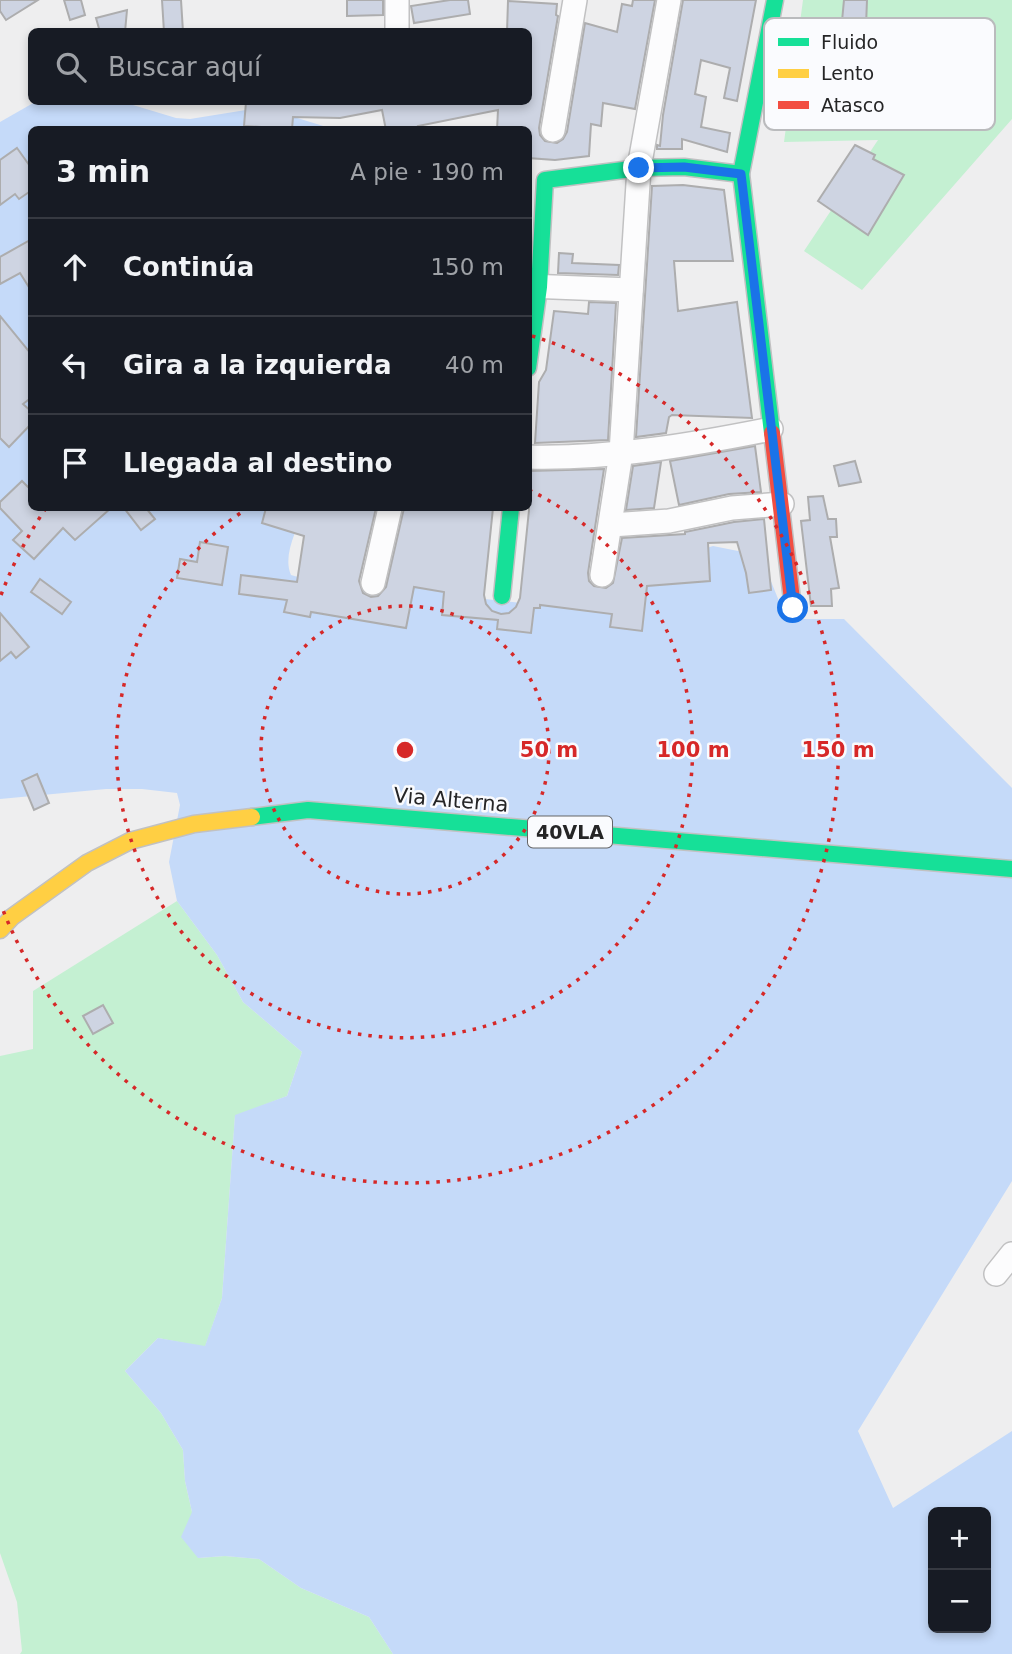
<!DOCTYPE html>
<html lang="es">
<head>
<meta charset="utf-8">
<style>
  :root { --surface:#171b24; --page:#20242c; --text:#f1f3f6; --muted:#9ea1a6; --line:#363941 }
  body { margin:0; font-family:"DejaVu Sans",sans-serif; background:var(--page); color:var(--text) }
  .controls { position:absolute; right:21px; bottom:21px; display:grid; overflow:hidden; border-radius:10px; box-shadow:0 4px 10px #0003 }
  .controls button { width:63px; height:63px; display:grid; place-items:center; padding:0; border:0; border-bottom:2px solid var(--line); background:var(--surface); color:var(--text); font:35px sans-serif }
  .stop { position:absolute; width:21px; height:21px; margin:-16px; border:5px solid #1a73e8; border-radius:50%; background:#fff }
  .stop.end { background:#1a73e8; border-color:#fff; box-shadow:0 2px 7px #0008 }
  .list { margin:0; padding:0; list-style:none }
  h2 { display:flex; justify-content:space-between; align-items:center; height:91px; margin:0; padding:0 28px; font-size:30px }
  h2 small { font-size:23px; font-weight:400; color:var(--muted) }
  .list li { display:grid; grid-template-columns:46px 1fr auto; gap:21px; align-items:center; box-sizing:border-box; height:98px; padding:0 28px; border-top:2px solid var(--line) }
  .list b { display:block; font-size:26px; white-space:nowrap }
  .list em { font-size:23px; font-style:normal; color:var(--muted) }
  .icon { flex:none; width:38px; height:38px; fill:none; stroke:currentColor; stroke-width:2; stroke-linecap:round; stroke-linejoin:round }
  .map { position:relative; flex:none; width:1012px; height:1654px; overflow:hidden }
  .search { position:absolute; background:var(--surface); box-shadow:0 4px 10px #0003; left:28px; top:28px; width:504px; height:77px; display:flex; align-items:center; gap:18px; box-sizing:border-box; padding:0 24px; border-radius:10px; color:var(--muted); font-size:26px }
  .panel { position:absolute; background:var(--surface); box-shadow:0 4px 10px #0003; left:28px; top:126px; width:504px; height:385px; border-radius:10px }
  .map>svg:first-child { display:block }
  .green { fill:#c4f0d2 }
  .water { fill:#c5daf9; fill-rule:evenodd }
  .building { fill:#ced4e2; stroke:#adadae; stroke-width:2 }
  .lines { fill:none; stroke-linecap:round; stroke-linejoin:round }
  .street-casing { stroke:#c1c1c2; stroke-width:26 }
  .fast-casing { stroke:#c1c1c2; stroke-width:19 }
  .slow-casing { stroke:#c1c1c2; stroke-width:19 }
  .jam-casing { stroke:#c1c1c2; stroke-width:19 }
  .street { stroke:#fcfcfd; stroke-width:23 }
  .fast { stroke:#16e098; stroke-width:16 }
  .slow { stroke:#ffcf43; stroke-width:16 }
  .jam { stroke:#f24e42; stroke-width:16 }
  .route { stroke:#1a73e8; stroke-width:9 }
  .ring { fill:none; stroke:#d62828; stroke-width:3.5; stroke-dasharray:3.5 7 }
  .labels { text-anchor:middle; stroke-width:5; stroke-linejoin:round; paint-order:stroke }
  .shield { fill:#fafbfe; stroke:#656567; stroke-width:2 }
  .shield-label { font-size:19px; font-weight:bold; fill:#252526 }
  .street-label { font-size:21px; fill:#252526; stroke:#fafbfe }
  .key { fill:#fafbfe; stroke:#babbbd; stroke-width:2 }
  .key-label { font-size:19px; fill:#252526 }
  .centre { fill:#d62828; stroke:#fafbfe; stroke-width:3.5 }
  .ring-label { font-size:21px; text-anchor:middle; font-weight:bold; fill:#d62828; stroke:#fafbfe; stroke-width:5; stroke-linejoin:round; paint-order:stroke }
</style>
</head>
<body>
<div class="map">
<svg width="1012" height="1654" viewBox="0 0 1012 1654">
  <rect width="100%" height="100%" fill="#eeeeef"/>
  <g class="green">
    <path d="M 803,0 L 1012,0 L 1012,119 L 862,290 L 804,251 L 878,140 L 784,142 Z"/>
    <path d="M 177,901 L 217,955 L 243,1002 L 302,1052 L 287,1096 L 235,1116 L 222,1298 L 205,1347 L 158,1338 L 125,1371 L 161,1413 L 183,1450 L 185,1481 L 192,1512 L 198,1558 L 225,1556 L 259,1559 L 301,1588 L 369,1617 L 393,1654 L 20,1654 L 22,1651 L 17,1602 L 0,1553 L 0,1056 L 33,1049 L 33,991 Z"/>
  </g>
  <path class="water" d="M 35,102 L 123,102 L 176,118 L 190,119 L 246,110 L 281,113 L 333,129 L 32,130 L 32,508 L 305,508 C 298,527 282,555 291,575 L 312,581 L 407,586 L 476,598 L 540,605 L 611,578 L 713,546 L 748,553 L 766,569 L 783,611 L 803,619 L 844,619 L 1012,788 L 1012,1181 L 858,1431 L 893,1508 L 1012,1431 L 1012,1654 L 393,1654 L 369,1617 L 301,1588 L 259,1559 L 225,1556 L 198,1558 L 181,1537 L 192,1512 L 185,1481 L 183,1450 L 161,1413 L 125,1371 L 158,1338 L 205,1346 L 222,1298 L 235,1115 L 287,1096 L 302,1052 L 243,1002 L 217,955 L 177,901 L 169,862 L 180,805 L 177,793 L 142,789 L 106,789 L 0,799 L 0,122 ZM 933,1512 L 986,1512 L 986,1628 L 933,1628 Z"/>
  <g class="building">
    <path d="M 0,0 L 38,0 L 6,20 L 0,11 Z"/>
    <path d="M 64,0 L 81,0 L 85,15 L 70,20 Z"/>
    <path d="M 162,0 L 181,0 L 183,32 L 164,32 Z"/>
    <path d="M 347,0 L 383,0 L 383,15 L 347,16 Z"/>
    <path d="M 450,0 L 468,0 L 470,14 L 414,23 L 411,6 Z"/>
    <path d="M 633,0 L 655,0 L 635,109 L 603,103 L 601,126 L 591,124 L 589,156 L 555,160 L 528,158 L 528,130 L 497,130 L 498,110 L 418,126 L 419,130 L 386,130 L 382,110 L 340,118 L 293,117 L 292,129 L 244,126 L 246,102 L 528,102 L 528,32 L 507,32 L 508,1 L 557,4 L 556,15 L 558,16 L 539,128 L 540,135 L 545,141 L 557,143 L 563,139 L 567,132 L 585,23 L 617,32 L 622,4 L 632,6 Z"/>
    <path d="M 683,0 L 756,0 L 737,101 L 724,98 L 730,68 L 701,60 L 695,94 L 706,97 L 701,127 L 730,133 L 727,152 L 682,139 L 682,149 L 657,149 L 657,145 L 660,146 L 663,115 Z"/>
    <path d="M 844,0 L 867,0 L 864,78 L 837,74 Z"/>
    <path d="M 127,10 L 125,32 L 100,32 L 96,18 Z"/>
    <path d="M 855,145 L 875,155 L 873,159 L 904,175 L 868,235 L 818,201 Z"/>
    <path d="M 17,148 L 32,169 L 32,190 L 19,199 L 15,194 L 0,205 L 0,160 Z"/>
    <path d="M 683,185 L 724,190 L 733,261 L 674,261 L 678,311 L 737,302 L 752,418 L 672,415 L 669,417 L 666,433 L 636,437 L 652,186 Z"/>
    <path d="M 32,239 L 32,292 L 20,273 L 0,284 L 0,257 Z"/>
    <path d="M 559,253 L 573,254 L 572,263 L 619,265 L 618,275 L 558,273 Z"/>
    <path d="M 589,302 L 616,303 L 608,440 L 535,443 L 539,382 L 546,370 L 554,311 L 588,314 Z"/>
    <path d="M 0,316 L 32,355 L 32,397 L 23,404 L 32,412 L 32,423 L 9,447 L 0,438 Z"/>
    <path d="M 755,446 L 761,492 L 729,494 L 679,505 L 670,461 Z"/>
    <path d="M 855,461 L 861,482 L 839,486 L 834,466 Z"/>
    <path d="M 661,462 L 654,508 L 626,510 L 633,466 Z"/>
    <path d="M 604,469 L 588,573 L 589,581 L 594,586 L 606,588 L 613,583 L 622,538 L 685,534 L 685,532 L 734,522 L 764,519 L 771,590 L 749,593 L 746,573 L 737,542 L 708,543 L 710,581 L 647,586 L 642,631 L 610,627 L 612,614 L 540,605 L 540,608 L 534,608 L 531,633 L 497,629 L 498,620 L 442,615 L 444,592 L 414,587 L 406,628 L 311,612 L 310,617 L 284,612 L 287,600 L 239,594 L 241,575 L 297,582 L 304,536 L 262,523 L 266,508 L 376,508 L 359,581 L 363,593 L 371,597 L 378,596 L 386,587 L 404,508 L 493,508 L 484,595 L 486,604 L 492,611 L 501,614 L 509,613 L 516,607 L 520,598 L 529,510 L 528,471 Z"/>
    <path d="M 22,481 L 32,491 L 32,508 L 111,508 L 75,540 L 63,528 L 34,559 L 13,540 L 22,531 L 0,508 L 0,502 Z"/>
    <path d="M 823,496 L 828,519 L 836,519 L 837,537 L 830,537 L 839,588 L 831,589 L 832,606 L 811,606 L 801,521 L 810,520 L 808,497 Z"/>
    <path d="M 124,508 L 146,508 L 155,519 L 141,530 Z"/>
    <path d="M 200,542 L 228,547 L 222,585 L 177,578 L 180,559 L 197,562 Z"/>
    <path d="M 40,579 L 71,602 L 62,614 L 31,592 Z"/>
    <path d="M 0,613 L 29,647 L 16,658 L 11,652 L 0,661 Z"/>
    <path d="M 37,774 L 49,803 L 34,810 L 22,781 Z"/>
    <path d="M 103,1005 L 113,1023 L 93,1034 L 83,1016 Z"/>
  </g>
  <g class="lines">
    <defs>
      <g id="street">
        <path d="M 397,0 L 397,32"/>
        <path d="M 553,130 L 575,0"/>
        <path d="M 528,286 L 631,290"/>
        <path d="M 528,457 C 610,459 691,445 771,429"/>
        <path d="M 611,525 L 669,521 L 732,508 L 782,504"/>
        <path d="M 602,575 L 621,453 L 639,168 L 669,0"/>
        <path d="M 373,583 L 390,508"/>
        <path d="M 996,1274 L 1012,1254"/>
      </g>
      <g id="fast">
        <path d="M 528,368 L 539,287 L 545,180 L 639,168 L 684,167 L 741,174"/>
        <path d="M 772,433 L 741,174 L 775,0"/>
        <path d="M 502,596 L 511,508"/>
        <path d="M 252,817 L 308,810 L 1012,869"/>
      </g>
      <path id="slow" d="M 0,930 L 12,917 L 87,863 L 130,841 L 194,824 L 252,817"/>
      <path id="jam" d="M 772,433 L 793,608"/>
    </defs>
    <use href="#street" class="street-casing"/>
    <use href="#fast" class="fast-casing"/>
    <use href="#slow" class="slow-casing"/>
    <use href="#jam" class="jam-casing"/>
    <use href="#street" class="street"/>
    <use href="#fast" class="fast"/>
    <use href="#slow" class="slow"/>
    <use href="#jam" class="jam"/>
  </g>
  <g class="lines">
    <path class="route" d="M 639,168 L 684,167 L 741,174 L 793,608"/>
  </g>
  <g class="ring">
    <circle cx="405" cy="750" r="144"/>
    <path d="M529 490A288 288 0 1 1 248 508"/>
    <path d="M1 595A433 433 0 0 1 46 508M532 336A433 433 0 1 1 1 905"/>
  </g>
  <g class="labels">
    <rect class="shield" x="528" y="816.5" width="84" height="31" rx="5"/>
    <g class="shield-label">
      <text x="570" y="839">40VLA</text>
    </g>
    <g class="street-label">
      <text transform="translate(451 800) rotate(5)" y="7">Via Alterna</text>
    </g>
  </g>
  <rect x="764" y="18" width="231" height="112" rx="10" class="key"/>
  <rect x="778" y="38" width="31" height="8" fill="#16e098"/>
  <rect x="778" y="69" width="31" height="9" fill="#ffcf43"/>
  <rect x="778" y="101" width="31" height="8" fill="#f24e42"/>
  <g class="key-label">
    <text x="821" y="49">Fluido</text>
    <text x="821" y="80">Lento</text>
    <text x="821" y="112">Atasco</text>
  </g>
  <circle cx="405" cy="750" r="10" class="centre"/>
  <g class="ring-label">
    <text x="549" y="757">50 m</text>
    <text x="693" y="757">100 m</text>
    <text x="838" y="757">150 m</text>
  </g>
</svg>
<div class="controls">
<button>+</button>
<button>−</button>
</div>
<div class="stop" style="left:793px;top:608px"></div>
<div class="stop end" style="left:639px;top:168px"></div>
<div class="search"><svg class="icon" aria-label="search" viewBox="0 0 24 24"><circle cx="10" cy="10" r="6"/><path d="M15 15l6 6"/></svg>Buscar aquí</div>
<section class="panel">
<h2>3 min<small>A pie · 190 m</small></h2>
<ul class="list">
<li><svg class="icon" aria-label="ahead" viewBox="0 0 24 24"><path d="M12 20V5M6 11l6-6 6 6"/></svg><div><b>Continúa</b></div><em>150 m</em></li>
<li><svg class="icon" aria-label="left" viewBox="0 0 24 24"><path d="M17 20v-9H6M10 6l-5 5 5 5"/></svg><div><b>Gira a la izquierda</b></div><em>40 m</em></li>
<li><svg class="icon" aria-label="arrive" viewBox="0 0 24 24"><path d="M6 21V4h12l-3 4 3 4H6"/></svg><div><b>Llegada al destino</b></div></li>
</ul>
</section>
</div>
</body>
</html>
